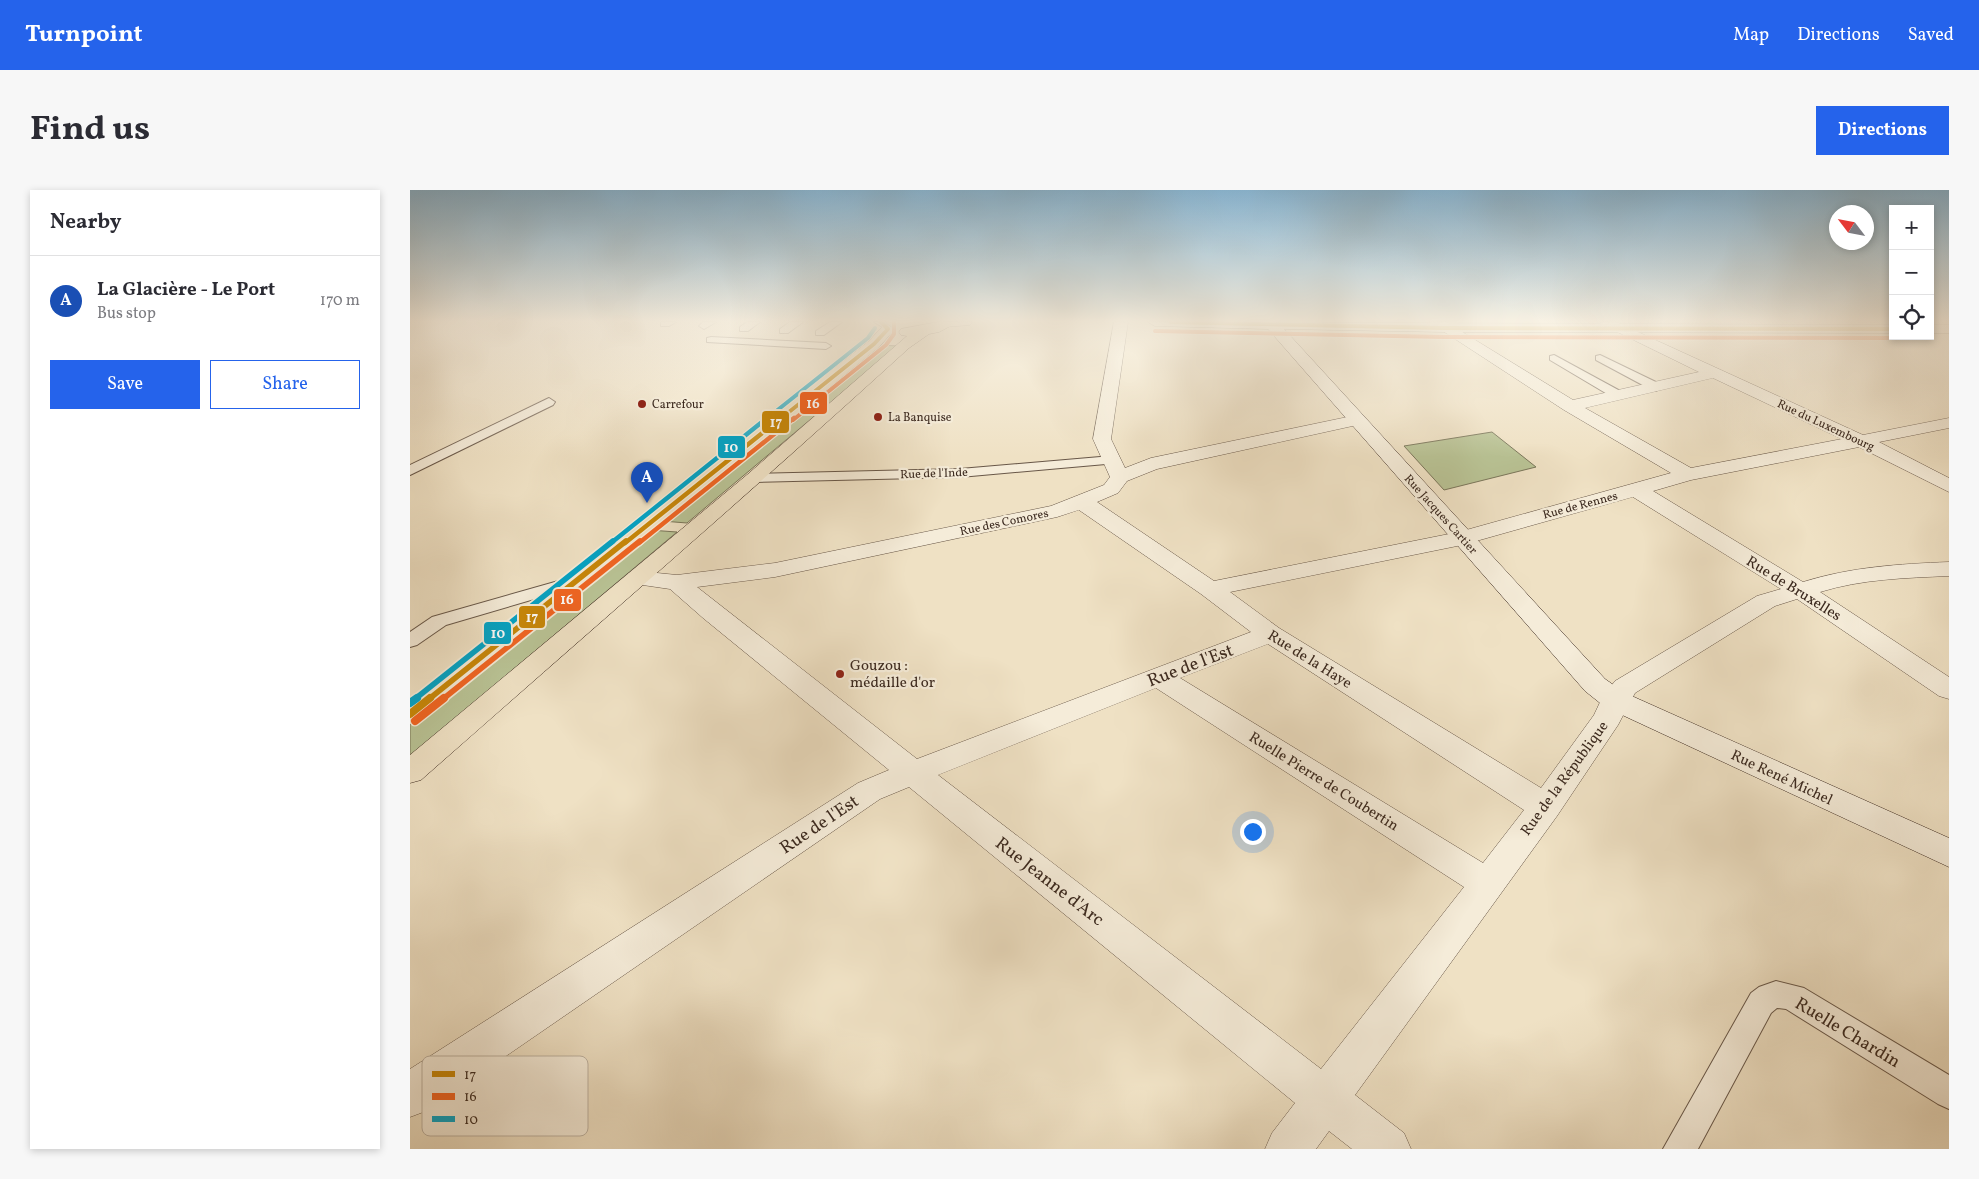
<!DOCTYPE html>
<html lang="en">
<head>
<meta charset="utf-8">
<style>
  :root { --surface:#fff; --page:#f7f7f7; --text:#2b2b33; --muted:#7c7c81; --line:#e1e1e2; --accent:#2563eb }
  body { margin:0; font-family:Vollkorn,serif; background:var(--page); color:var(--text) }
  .controls { position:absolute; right:15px; top:15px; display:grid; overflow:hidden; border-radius:0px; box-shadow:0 2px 8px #0003 }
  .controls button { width:45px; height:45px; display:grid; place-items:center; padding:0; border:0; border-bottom:1px solid var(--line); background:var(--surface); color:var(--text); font:25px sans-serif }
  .compass { position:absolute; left:1419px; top:15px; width:45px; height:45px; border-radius:50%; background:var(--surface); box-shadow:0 2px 8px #0003; rotate:302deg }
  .you { position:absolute; left:842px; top:641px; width:18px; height:18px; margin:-12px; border:4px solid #fff; border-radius:50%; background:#1a73e8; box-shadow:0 0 0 8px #1a73e833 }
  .badge { display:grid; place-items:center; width:32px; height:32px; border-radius:50%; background:var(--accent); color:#fff; font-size:16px; font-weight:700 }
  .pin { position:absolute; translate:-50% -41px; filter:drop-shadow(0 1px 2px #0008) }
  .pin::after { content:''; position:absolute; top:26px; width:18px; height:15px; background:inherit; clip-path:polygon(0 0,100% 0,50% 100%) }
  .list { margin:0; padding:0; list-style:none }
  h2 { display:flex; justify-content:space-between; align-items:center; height:65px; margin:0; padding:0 20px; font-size:21px }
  h2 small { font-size:16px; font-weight:400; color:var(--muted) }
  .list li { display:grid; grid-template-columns:32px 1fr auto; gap:15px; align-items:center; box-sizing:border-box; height:90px; padding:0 20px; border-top:1px solid var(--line) }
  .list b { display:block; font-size:19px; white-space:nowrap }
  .list p { margin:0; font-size:16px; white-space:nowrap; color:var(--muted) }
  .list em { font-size:16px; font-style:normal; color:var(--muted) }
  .actions { display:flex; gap:10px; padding:15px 20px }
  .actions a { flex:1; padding:11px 0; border:1px solid var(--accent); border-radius:0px; text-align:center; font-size:18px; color:var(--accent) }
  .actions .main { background:var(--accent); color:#fff }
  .icon { flex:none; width:28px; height:28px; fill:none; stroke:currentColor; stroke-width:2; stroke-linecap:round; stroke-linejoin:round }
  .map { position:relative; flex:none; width:1539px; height:959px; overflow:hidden; border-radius:0px }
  header { display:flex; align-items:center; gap:30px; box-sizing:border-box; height:70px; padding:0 25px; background:var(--accent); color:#fff }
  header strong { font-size:24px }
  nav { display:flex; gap:28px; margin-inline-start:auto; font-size:18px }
  .intro { display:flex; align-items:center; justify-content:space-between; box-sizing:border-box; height:120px; padding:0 30px }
  h1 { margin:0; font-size:35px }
  .button { padding:12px 22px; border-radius:0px; background:var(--accent); color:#fff; font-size:18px; font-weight:700 }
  main { display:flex; gap:30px; padding:0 30px }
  aside { flex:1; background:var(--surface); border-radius:0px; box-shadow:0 2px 8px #0003 }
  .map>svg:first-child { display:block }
  .green { fill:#b9c395; stroke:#7a765a }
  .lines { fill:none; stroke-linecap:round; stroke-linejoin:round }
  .lane-casing { stroke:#685748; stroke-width:2 }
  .street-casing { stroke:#685748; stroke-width:1 }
  .secondary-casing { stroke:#3b291f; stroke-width:1 }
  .primary-casing { stroke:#3b291f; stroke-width:1 }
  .lane { fill:#f5ecd9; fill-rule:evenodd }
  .street { fill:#f5ecd9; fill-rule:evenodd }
  .secondary { fill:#f5ecd9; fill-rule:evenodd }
  .primary { fill:#efe1c4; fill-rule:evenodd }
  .bus-1-far3-casing { stroke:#f5ecd9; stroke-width:5.5 }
  .bus-1-far2-casing { stroke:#f5ecd9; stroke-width:7 }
  .bus-1-far1-casing { stroke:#f5ecd9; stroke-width:9 }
  .bus-1-casing { stroke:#f5ecd9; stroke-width:11 }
  .bus-2-far3-casing { stroke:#f5ecd9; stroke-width:5.5 }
  .bus-2-far2-casing { stroke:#f5ecd9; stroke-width:7 }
  .bus-2-far1-casing { stroke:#f5ecd9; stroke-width:9 }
  .bus-2-casing { stroke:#f5ecd9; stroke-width:11 }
  .bus-3-far3-casing { stroke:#f5ecd9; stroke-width:5.5 }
  .bus-3-far2-casing { stroke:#f5ecd9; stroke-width:7 }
  .bus-3-far1-casing { stroke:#f5ecd9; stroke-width:9 }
  .bus-3-casing { stroke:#f5ecd9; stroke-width:11 }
  .bus-1-far3 { stroke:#c88708; stroke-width:4 }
  .bus-1-far2 { stroke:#c88708; stroke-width:4.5 }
  .bus-1-far1 { stroke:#c88708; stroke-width:5.5 }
  .bus-1 { stroke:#c88708; stroke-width:8 }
  .bus-2-far3 { stroke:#f26522; stroke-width:4 }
  .bus-2-far2 { stroke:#f26522; stroke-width:4.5 }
  .bus-2-far1 { stroke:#f26522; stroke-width:5.5 }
  .bus-2 { stroke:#f26522; stroke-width:8 }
  .bus-3-far3 { stroke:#03a3c5; stroke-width:4 }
  .bus-3-far2 { stroke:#03a3c5; stroke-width:4.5 }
  .bus-3-far1 { stroke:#03a3c5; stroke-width:5.5 }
  .bus-3 { stroke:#03a3c5; stroke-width:8 }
  .poi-dot { fill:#8f2418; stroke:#f5ecd9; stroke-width:2 }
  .labels { text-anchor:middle; stroke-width:4.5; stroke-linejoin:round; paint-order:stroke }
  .far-poi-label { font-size:12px; fill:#3b291f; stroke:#f5ecd9; text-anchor:start }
  .far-street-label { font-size:12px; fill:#3b291f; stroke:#f5ecd9 }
  .street-label { font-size:15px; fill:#3b291f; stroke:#f5ecd9 }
  .poi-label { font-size:15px; fill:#3b291f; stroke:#f5ecd9; text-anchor:start }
  .near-street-label { font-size:18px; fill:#3b291f; stroke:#f5ecd9 }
  .key { fill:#f5ecd9; stroke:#bdb2a1; stroke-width:1 }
  .key-label { font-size:14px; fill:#3b291f }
  .line-badge { stroke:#f5ecd9; stroke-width:2 }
  .badge-label { font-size:14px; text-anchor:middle; font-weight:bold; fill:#fff }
</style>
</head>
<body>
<header>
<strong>Turnpoint</strong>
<nav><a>Map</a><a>Directions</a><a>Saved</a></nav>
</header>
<div class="intro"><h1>Find us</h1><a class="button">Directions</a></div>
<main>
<aside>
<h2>Nearby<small></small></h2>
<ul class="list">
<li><span class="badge" style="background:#1a4fb4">A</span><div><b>La Glacière - Le Port</b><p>Bus stop</p></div><em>170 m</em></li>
</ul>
<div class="actions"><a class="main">Save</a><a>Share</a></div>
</aside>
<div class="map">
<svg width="1539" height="959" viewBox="0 0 1539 959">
  <rect width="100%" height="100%" fill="#efe1c4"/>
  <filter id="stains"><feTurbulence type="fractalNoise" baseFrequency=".004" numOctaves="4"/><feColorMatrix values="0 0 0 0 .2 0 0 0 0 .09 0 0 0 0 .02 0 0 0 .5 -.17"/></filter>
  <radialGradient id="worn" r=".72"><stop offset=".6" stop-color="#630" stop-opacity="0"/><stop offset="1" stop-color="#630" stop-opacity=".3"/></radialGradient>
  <g class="green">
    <path d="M 469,155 L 488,156 L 277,333 L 252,331 Z"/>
    <path d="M 1082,242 L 1126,277 L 1034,300 L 994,256 Z"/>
    <path d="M 239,340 L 267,342 L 0,566 L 0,532 Z"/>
  </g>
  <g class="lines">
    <defs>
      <g id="lane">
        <path d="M 251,132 L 266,132 L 259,136 L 251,136 Z"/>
        <path d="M 293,132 L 306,132 L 294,139 L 289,136 Z"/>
        <path d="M 337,132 L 350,132 L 338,141 L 330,141 L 330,137 Z"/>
        <path d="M 380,132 L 393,132 L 378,143 L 370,143 L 370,139 Z"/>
        <path d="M 420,132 L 432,132 L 414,145 L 406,145 L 406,141 Z"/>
        <path d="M 464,132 L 476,132 L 476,133 L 471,136 Z"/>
        <path d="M 301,147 L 416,153 L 421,156 L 416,159 L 297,152 L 297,148 Z"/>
        <path d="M 1144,165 L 1212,202 L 1214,205 L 1208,209 L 1204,208 L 1140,170 L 1140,166 Z"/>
        <path d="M 1190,165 L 1250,194 L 1252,197 L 1246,201 L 1242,200 L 1186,170 L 1186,166 Z"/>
        <path d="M 139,208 L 145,212 L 143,215 L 0,285 L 0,275 Z"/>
        <path d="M 702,266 L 707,267 L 709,270 L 707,273 L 550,287 L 345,292 L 338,288 L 345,284 L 550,279 Z"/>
        <path d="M 166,386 L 172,387 L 175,391 L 172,395 L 36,435 L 7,455 L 0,457 L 0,442 L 22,427 Z"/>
        <path d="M 1366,791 L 1394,798 L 1539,885 L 1539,919 L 1528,914 L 1376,819 L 1367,818 L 1361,823 L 1288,959 L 1253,959 L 1341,803 L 1349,797 Z"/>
      </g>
      <path id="street" d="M 704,132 L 718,132 L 701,249 L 715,278 L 741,268 L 947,225 L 953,226 L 956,230 L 953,234 L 947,235 L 747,279 L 717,291 L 708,303 L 687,312 L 804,391 L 1049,342 L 1261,283 L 1154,220 L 1019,132 L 1036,132 L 1163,210 L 1289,182 L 1187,132 L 1206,132 L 1453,245 L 1539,228 L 1539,238 L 1469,252 L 1539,288 L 1539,302 L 1449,257 L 1281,290 L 1243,301 L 1393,392 C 1441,377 1489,374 1539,372 L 1539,386 C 1495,388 1452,389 1410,402 L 1539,487 L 1539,509 L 1529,506 L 1387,409 L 1365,416 L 1225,503 L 1208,535 L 1147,626 L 945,905 L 994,943 L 1001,959 L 942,959 L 919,941 L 906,959 L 855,959 L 862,943 L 885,913 L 499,597 L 470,609 L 16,921 L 0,927 L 0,879 L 448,593 L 479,580 L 293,428 L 260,399 L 219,393 L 215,388 L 219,383 L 227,381 L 267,385 L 365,373 L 641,316 L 694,295 L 700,287 L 683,249 ZM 1303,188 L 1432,249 L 1281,278 L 1175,218 ZM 1223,307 L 1371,399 L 1347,406 L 1205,491 L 1191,510 L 1184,525 L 1131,598 L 869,438 L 820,402 L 1052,355 ZM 669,320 L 791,404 L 841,442 L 507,569 L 287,397 L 365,387 L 647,327 ZM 858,454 L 1114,620 L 1073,673 L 770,488 ZM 746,498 L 1054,697 L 911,879 L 528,585 Z"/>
      <g id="secondary">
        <path d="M 533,132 L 562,132 L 560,135 L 534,137 Z"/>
        <path d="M 738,132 L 1483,135 L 1483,143 L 1034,142 L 874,139 L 1195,489 L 1215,503 L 1539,648 L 1539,677 L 1195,517 L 1175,501 L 858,139 L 745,136 Z"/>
        <rect x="1520" y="135" width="19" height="8"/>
      </g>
      <g id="primary">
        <path d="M 528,132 L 548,132 L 529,142 L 519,144 L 499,158 C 339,304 174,446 11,590 L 0,593 L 0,565 L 338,284 L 497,146 L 491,145 L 489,142 L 491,139 Z"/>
        <path d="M 478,135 L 485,139 L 469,157 L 10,531 L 0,534 L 0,509 L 459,151 L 473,136 Z"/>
      </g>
    </defs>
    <use href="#lane" class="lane-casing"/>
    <use href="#street" class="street-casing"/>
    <use href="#secondary" class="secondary-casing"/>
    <use href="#primary" class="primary-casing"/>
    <use href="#lane" class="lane"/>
    <use href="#street" class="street"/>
    <use href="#secondary" class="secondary"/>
    <use href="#primary" class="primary"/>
    <defs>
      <g id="bus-1-far3">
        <path d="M 761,132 L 1034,138 L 1483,139"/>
        <path d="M 369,230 L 464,154 L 478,139 L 471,132"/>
      </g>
      <path id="bus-1-far2" d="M 215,353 L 371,228"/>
      <path id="bus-1-far1" d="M 19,509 L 216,351"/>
      <path id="bus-1" d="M 0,524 L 20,508"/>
      <g id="bus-2-far3">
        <path d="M 745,141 L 1034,147 L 1483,148"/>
        <path d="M 383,230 L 476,155 L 484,144 L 484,132"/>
      </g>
      <path id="bus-2-far2" d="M 229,353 L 384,228"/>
      <path id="bus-2-far1" d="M 33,509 L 230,351"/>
      <path id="bus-2" d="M 5,531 L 34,508"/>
      <path id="bus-3-far3" d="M 355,230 L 458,148 L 465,138"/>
      <path id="bus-3-far2" d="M 201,353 L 357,228"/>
      <path id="bus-3-far1" d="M 5,509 L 203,351"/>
      <path id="bus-3" d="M 0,513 L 7,508"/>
    </defs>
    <use href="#bus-1-far3" class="bus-1-far3-casing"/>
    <use href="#bus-1-far2" class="bus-1-far2-casing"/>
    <use href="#bus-1-far1" class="bus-1-far1-casing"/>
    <use href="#bus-1" class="bus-1-casing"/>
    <use href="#bus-2-far3" class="bus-2-far3-casing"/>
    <use href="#bus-2-far2" class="bus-2-far2-casing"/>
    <use href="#bus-2-far1" class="bus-2-far1-casing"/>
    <use href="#bus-2" class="bus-2-casing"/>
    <use href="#bus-3-far3" class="bus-3-far3-casing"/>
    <use href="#bus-3-far2" class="bus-3-far2-casing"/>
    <use href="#bus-3-far1" class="bus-3-far1-casing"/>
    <use href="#bus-3" class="bus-3-casing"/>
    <use href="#bus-1-far3" class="bus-1-far3"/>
    <use href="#bus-1-far2" class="bus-1-far2"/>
    <use href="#bus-1-far1" class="bus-1-far1"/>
    <use href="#bus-1" class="bus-1"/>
    <use href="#bus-2-far3" class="bus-2-far3"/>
    <use href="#bus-2-far2" class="bus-2-far2"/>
    <use href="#bus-2-far1" class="bus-2-far1"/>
    <use href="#bus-2" class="bus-2"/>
    <use href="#bus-3-far3" class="bus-3-far3"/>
    <use href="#bus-3-far2" class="bus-3-far2"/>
    <use href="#bus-3-far1" class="bus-3-far1"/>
    <use href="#bus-3" class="bus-3"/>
  </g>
  <linearGradient id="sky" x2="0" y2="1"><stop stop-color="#89b7d5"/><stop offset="0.49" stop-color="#f8f2e4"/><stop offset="1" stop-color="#f8f2e4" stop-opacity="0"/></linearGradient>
  <rect width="1539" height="267" fill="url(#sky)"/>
  <g class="poi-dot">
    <circle cx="232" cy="214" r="5"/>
    <circle cx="468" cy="227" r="5"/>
    <circle cx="430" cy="484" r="5"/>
  </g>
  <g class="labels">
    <g class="far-poi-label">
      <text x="242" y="218">Carrefour</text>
      <text x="478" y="231">La Banquise</text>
    </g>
    <g class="far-street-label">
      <text transform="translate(1416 235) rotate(25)" y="4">Rue du Luxembourg</text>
      <text transform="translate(524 283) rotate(-2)" y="4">Rue de l'Inde</text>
      <text transform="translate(1170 315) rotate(-15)" y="4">Rue de Rennes</text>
      <text transform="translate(1031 324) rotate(48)" y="4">Rue Jacques Cartier</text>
      <text transform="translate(594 332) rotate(-12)" y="4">Rue des Comores</text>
    </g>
    <g class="street-label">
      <text transform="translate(1384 398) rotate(32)" y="5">Rue de Bruxelles</text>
      <text transform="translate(900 469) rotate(32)" y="5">Rue de la Haye</text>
      <text transform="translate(1372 587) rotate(25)" y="5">Rue René Michel</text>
      <text transform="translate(1154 588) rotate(-54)" y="5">Rue de la République</text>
      <text transform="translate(914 591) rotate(32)" y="5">Ruelle Pierre de Coubertin</text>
    </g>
    <g class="poi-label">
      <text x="440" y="480">Gouzou :<tspan x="440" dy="17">médaille d'or</tspan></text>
    </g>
    <g class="near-street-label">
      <text transform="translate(780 475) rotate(-21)" y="6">Rue de l'Est</text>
      <text transform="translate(409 634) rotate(-34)" y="6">Rue de l'Est</text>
      <text transform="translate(640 691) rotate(38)" y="6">Rue Jeanne d'Arc</text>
      <text transform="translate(1438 842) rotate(31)" y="6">Ruelle Chardin</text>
    </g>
  </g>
  <rect x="12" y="866" width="166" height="80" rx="8" class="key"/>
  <rect x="22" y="881" width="23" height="6" fill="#c88708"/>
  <rect x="22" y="903" width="23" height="7" fill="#f26522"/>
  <rect x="22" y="926" width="23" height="6" fill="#03a3c5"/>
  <g class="key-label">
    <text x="54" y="889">17</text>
    <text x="54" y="911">16</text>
    <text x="54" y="934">10</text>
  </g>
  <g class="line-badge">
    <rect x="389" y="201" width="29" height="24" rx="5" fill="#f26522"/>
    <rect x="351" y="220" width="29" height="24" rx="5" fill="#c88708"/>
    <rect x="307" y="245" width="29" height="24" rx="5" fill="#03a3c5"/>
    <rect x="143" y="398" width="29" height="24" rx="5" fill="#f26522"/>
    <rect x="108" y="415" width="28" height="24" rx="5" fill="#c88708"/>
    <rect x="73" y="431" width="29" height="24" rx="5" fill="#03a3c5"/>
  </g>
  <g class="badge-label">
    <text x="403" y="218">16</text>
    <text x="366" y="237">17</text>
    <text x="321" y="262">10</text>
    <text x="157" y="414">16</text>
    <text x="122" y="432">17</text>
    <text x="88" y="448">10</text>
  </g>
  <rect width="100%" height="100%" filter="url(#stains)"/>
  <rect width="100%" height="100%" fill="url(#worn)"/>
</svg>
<div class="controls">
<button>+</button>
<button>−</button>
<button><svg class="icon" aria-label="locate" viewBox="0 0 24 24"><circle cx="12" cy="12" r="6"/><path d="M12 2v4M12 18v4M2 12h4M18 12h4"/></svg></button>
</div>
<svg class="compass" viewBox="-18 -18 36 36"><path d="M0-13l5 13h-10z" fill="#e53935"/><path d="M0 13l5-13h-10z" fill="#7c7c81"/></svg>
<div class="you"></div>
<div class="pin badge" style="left:237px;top:313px;background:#1a4fb4">A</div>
</div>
</main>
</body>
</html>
